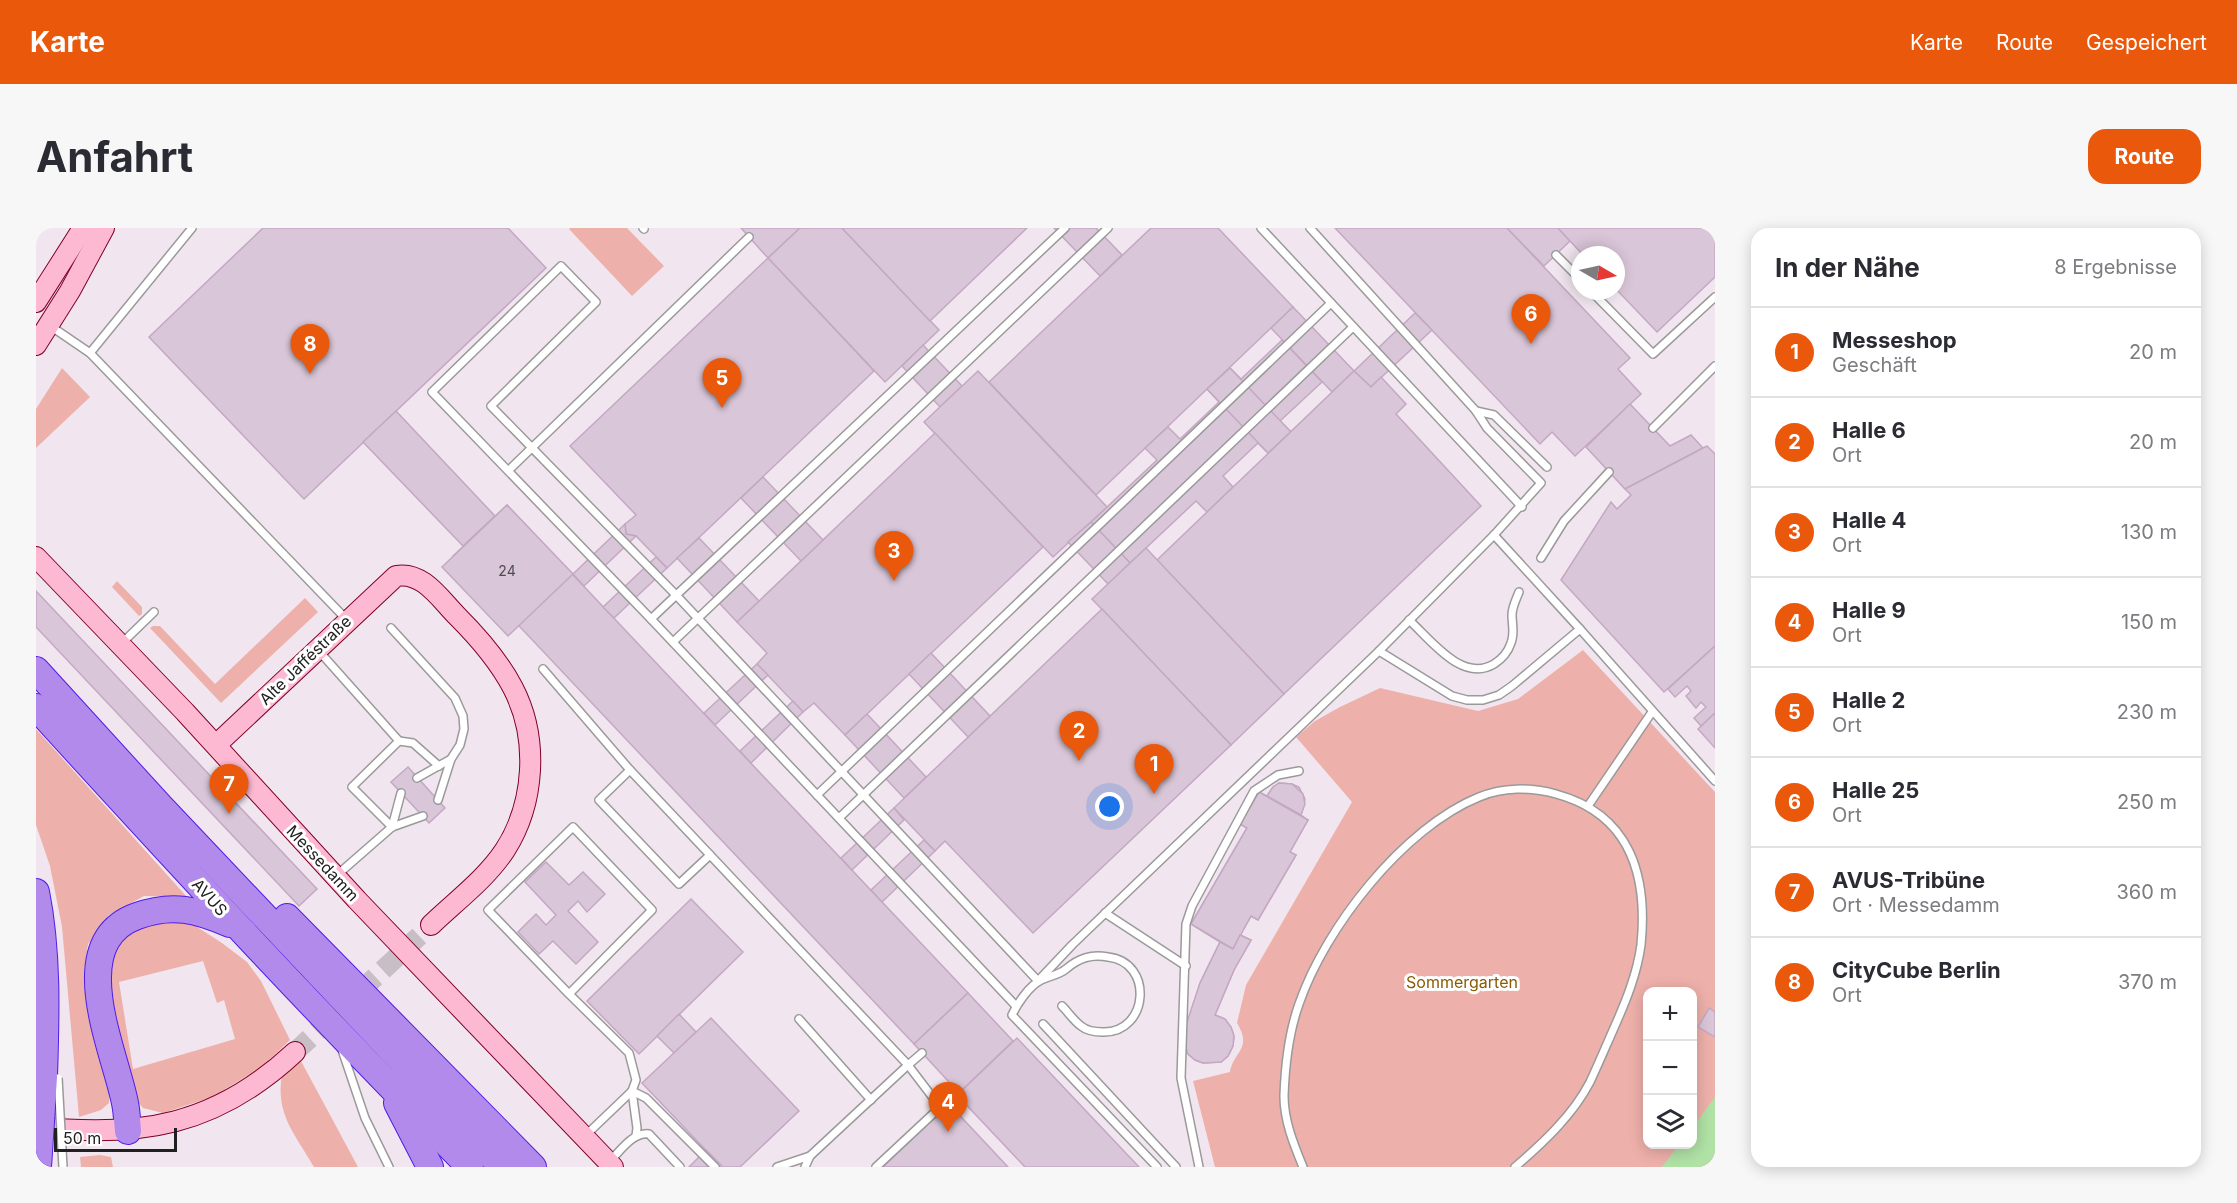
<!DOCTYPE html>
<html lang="de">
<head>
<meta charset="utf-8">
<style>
  :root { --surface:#fff; --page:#f7f7f7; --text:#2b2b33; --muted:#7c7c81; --line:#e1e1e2; --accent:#ea580c }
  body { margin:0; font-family:Inter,sans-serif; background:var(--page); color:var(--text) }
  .controls { position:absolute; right:18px; bottom:18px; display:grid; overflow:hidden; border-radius:12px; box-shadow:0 3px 15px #0003 }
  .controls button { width:54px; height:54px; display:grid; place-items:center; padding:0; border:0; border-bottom:2px solid var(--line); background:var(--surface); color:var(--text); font:30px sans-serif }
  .compass { position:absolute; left:1535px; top:18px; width:54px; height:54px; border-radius:50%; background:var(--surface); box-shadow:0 3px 15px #0003; rotate:99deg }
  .scale { position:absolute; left:18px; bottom:15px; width:123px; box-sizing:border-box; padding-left:6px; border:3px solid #202020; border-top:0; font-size:16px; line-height:21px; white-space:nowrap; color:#202020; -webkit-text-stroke:4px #fff; paint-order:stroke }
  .you { position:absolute; left:1074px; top:579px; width:21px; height:21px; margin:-15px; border:4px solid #fff; border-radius:50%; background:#1a73e8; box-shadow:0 0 0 9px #1a73e833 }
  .badge { display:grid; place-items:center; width:39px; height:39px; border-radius:50%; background:var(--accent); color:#fff; font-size:20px; font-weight:700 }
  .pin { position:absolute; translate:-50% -50px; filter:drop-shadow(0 2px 3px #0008) }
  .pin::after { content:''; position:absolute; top:32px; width:21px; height:18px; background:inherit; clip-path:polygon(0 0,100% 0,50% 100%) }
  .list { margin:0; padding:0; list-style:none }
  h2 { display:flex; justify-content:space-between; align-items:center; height:78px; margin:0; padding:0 24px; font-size:26px }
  h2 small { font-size:20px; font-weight:400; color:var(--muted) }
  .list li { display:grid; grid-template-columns:39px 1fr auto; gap:18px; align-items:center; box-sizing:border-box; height:90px; padding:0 24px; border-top:2px solid var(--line) }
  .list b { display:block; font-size:22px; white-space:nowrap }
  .list p { margin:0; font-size:20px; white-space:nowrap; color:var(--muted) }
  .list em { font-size:20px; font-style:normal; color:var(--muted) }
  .icon { flex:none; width:33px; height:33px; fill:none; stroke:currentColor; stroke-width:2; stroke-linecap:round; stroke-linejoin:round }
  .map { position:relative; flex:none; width:1679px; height:939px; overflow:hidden; border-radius:18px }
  header { display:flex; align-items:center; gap:36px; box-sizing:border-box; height:84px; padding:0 30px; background:var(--accent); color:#fff }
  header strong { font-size:28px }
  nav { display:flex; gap:33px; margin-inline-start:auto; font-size:21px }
  .intro { display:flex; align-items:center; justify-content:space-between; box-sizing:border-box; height:144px; padding:0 36px }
  h1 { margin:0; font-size:42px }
  .button { padding:15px 27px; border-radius:18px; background:var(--accent); color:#fff; font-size:21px; font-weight:700 }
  main { display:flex; gap:36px; padding:0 36px }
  aside { flex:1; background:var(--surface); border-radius:18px; box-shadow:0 3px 15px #0003 }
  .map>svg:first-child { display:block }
  .grass { fill:#eeb0aa; fill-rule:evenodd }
  .water { fill:#b0e1a5 }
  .building { fill:#d9c6d8; stroke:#c4a8c3; stroke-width:1.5 }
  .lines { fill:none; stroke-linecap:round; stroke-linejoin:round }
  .secondary-tunnel { stroke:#c7bec6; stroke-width:20; stroke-dasharray:20 10; stroke-linecap:butt }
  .lane-casing { stroke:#9a9a9a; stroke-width:10 }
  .secondary-casing { stroke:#7f0027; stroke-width:22 }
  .highway-casing { stroke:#4e1de6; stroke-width:28 }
  .lane { stroke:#fff; stroke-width:7 }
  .secondary { stroke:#fdb9d2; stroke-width:20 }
  .highway { stroke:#b28aec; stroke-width:26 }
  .lane-bridge-casing { stroke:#9a9a9a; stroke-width:10; stroke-linecap:butt }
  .highway-bridge-casing { stroke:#4e1de6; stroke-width:28; stroke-linecap:butt }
  .lane-bridge { stroke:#fff; stroke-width:7 }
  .highway-bridge { stroke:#b28aec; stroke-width:26 }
  .labels { text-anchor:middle; stroke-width:6; stroke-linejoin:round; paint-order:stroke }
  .number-label { font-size:14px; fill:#4e4a4e }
  .street-label { font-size:16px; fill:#202020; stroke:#fff }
  .park-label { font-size:16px; fill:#885c05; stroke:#fff }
</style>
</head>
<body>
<header>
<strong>Karte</strong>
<nav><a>Karte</a><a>Route</a><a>Gespeichert</a></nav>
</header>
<div class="intro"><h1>Anfahrt</h1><a class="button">Route</a></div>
<main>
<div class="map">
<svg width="1679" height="939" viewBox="0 0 1679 939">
  <rect width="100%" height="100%" fill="#f1e6ef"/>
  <g class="grass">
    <path d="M 534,0 L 591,0 L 628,38 L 596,68 L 533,1 Z"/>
    <path d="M 26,140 L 54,169 L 0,220 L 0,181 Z"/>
    <path d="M 81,353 L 106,379 L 106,386 L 103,388 L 76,359 Z"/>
    <path d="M 269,370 L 282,384 L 185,475 L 114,400 L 117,398 L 124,398 L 179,456 Z"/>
    <path d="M 1547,422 L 1679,564 L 1679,939 L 1179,939 L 1157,853 L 1194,844 C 1197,824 1217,821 1201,795 L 1210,757 L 1316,574 L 1260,509 L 1279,493 L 1304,479 L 1344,460 L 1442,483 L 1482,471 ZM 1612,764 L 1656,764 L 1656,916 L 1612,916 Z"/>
    <path d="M 0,501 L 151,669 L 108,668 L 73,687 L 52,716 L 48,744 L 52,777 L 74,862 L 73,875 L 65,882 L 43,889 L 26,699 L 14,638 L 0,597 Z"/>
    <path d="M 127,691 L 158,697 L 186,715 L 211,734 L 225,753 L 254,812 L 226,839 L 176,869 L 127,885 L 107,880 L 92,862 L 69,763 L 75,729 L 88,706 ZM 167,733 L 181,775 L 188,772 L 199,811 L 97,841 L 83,754 Z"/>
    <path d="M 265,833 L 322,939 L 278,939 C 259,906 239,886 246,846 Z"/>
    <path d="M 64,927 L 75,929 L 77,939 L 45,939 L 44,929 Z"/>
  </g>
  <path class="water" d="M 1679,869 L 1679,939 L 1626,939 L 1643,917 L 1656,916 L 1657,899 Z"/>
  <g class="building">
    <path d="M 227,0 L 472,0 L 510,40 L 268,271 L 113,109 Z"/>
    <path d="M 705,0 L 764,0 L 732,30 Z"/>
    <path d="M 764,0 L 806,0 L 903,102 L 849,154 L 732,30 Z"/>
    <path d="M 806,0 L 991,0 L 894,93 Z"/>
    <path d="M 1018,0 L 1060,0 L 1086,27 L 1064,48 Z"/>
    <path d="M 1115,0 L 1182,0 L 1257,79 L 1060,267 L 953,154 Z"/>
    <path d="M 1299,0 L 1471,0 L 1594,130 L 1582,141 L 1605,166 L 1539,228 L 1516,204 L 1504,216 Z"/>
    <path d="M 1471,0 L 1522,0 L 1534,13 L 1508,38 Z"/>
    <path d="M 1522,0 L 1679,0 L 1679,49 L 1621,104 L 1580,61 L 1580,27 L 1547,27 Z"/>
    <path d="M 732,30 L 838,143 L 631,340 L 600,308 L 590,306 L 589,296 L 600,287 L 534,218 Z"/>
    <path d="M 1257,79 L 1318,143 L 1296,164 L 1235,100 Z"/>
    <path d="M 1379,85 L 1396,102 L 1335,159 L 1318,143 Z"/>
    <path d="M 1246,112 L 1286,154 L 1244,193 L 1255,204 L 1232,225 L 1222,215 L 1187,248 L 1197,259 L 1171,284 L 1160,273 L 1094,335 L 1055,294 L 1121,232 L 1109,220 L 1132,199 L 1144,211 L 1183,174 L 1171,161 L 1194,140 L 1205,151 Z"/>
    <path d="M 887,117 L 926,158 L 904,179 L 866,138 Z"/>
    <path d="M 1194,140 L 1255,204 L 1232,225 L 1171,161 Z"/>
    <path d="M 942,143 L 1071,279 L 1017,329 L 888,194 Z"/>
    <path d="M 1318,143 L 1335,159 L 1345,149 L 1370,176 L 1360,186 L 1445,278 L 1248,466 L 1121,332 Z"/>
    <path d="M 1594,176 L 1634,218 L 1655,207 L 1667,220 L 1589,261 L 1550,219 Z"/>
    <path d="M 360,183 L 459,288 L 427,318 L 327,214 Z"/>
    <path d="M 899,205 L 1007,319 L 809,507 L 778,475 L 767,484 L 721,436 L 731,425 L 701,394 Z"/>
    <path d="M 1671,218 L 1679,226 L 1679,418 L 1628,464 L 1525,352 L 1575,274 L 1581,281 L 1595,267 L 1589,261 Z"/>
    <path d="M 727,249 L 787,312 L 765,333 L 705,270 Z"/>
    <path d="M 471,277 L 932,765 L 878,816 L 417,328 Z"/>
    <path d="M 471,277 L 537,346 L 472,408 L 406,339 Z"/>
    <path d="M 1055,294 L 1094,335 L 1072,356 L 1032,314 Z"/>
    <path d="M 589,296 L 590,306 L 600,308 L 548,358 L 537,346 Z"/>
    <path d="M 663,310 L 723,373 L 701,394 L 641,330 Z"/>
    <path d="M 1110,320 L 1248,466 L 1195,517 L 1056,371 Z"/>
    <path d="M 620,329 L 631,340 L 578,390 L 567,379 Z"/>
    <path d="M 0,363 L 281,661 L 263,678 L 0,399 Z"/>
    <path d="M 1066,381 L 1195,517 L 997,705 L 909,613 L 899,623 L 858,580 Z"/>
    <path d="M 1679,418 L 1679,485 L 1665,498 L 1658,490 L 1670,479 L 1665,474 L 1660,480 L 1650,468 L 1655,463 L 1651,458 L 1639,469 L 1632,461 Z"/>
    <path d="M 895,425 L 954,488 L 932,509 L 873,446 Z"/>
    <path d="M 721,436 L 732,447 L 679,497 L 668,485 Z"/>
    <path d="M 757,473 L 767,484 L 715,535 L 704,523 Z"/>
    <path d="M 1679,485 L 1679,520 L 1662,501 Z"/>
    <path d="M 831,486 L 890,549 L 868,570 L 809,507 Z"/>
    <path d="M 372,539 L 409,580 L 393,595 L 355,554 Z"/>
    <path d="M 1243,555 L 1256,556 L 1263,559 L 1269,571 L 1265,587 L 1272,592 L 1254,624 L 1260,627 L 1222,692 L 1215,688 L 1204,707 L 1215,712 L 1198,742 L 1179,787 L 1189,791 L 1195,799 L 1198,808 L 1197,818 L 1192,828 L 1185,834 L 1167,835 L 1159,832 L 1152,826 L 1149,817 L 1148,806 L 1164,755 L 1184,714 L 1155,696 L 1211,600 L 1204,596 L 1223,564 L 1231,568 L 1237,559 Z"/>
    <path d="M 1243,555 L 1256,556 L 1267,566 L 1269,576 L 1265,587 L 1231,568 L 1237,559 Z"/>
    <path d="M 1223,564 L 1272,592 L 1254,624 L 1260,627 L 1222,692 L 1215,688 L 1197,721 L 1155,696 L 1211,600 L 1204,596 Z"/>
    <path d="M 858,580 L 868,592 L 816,642 L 805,630 Z"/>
    <path d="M 888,612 L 899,623 L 846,674 L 835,662 Z"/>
    <path d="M 510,634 L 533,657 L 547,644 L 569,666 L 551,684 L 542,673 L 532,683 L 562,714 L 540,736 L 517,713 L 503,726 L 482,704 L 500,686 L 510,697 L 520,687 L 489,654 Z"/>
    <path d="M 655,671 L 707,724 L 603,826 L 551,773 Z"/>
    <path d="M 1204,707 L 1215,712 L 1198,742 L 1179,787 L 1189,791 L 1195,799 L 1198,808 L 1197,818 L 1192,828 L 1185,834 L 1167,835 L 1159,832 L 1152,826 L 1149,817 L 1148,806 L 1152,791 L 1164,755 L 1184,714 L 1197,721 Z"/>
    <path d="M 932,765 L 977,813 L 923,865 L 878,816 Z"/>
    <path d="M 1673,780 L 1679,784 L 1679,809 L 1662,799 Z"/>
    <path d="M 643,786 L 660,804 L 638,825 L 621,808 Z"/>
    <path d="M 675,790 L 763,883 L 704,939 L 686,939 L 606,855 Z"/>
    <path d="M 981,810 L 1103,939 L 989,939 L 921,867 Z"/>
    <path d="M 913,876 L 972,939 L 847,939 Z"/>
    <path d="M 670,922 L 685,937 L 683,939 L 653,939 Z"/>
  </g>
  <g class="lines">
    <path class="secondary-tunnel" d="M 259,824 L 395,697"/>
    <defs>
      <g id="lane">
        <path d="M 607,0 L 608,1"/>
        <path d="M 1225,0 L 1486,279"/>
        <path d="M 1274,0 L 1440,183 L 1451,200 L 1505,255 L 1458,307"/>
        <path d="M 1520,27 L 1544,51"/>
        <path d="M 1555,63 L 1617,126 L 1679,69"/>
        <path d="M 13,97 L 54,125 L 311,392"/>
        <path d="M 54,125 L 156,0"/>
        <path d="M 1440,183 L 1458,187 L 1511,239"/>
        <path d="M 1617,200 L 1679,138"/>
        <path d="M 473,242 L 713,9"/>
        <path d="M 1505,330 L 1528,293 L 1573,244"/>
        <path d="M 615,391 L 1029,0"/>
        <path d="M 1373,392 C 1395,412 1426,455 1458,436 C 1466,431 1472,424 1475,415 C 1479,405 1476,397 1476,387 C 1476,379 1480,372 1483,364"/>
        <path d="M 355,400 L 419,470 L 427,488 L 428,501 L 424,517 L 415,531 L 402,572"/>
        <path d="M 637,414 L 1072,0"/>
        <path d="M 86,415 L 118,384"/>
        <path d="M 282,422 L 363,513 L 316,559 L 356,599"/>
        <path d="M 1343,423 L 1458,307 L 1544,401"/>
        <path d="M 507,441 L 594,542 L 872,837 L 774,928 L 769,939"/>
        <path d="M 363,513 L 377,515 L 403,538"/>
        <path d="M 594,542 L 563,572 L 643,656 L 674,627"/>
        <path d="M 381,550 L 415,531"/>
        <path d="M 781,567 L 1295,75"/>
        <path d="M 1552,578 L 1616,484"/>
        <path d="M 803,590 L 1317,99"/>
        <path d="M 356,599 L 365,565"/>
        <path d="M 301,647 L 356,599 L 387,588"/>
        <path d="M 1069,685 L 1150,738"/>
        <path d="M 533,766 L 452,682 L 537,599 L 616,682 L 533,766 L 593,825 L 600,852 L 596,863 L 601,900 L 600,908"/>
        <path d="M 980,778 L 615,391 L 396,164 L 525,38 L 560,74 L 455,178 L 640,367 L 1002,753 L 1036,717 L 1343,423 L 1416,468 L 1431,472 L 1447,472 L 1463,467 L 1476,458 L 1544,401 L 1679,553"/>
        <path d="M 1026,778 C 1032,784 1038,793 1045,798 C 1051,803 1059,804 1067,804 C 1113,805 1118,734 1072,729 C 1055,726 1043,730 1030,741 C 1023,747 1013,748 1005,752 C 993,758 981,776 976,787 L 1121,939"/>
        <path d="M 763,791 L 835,872"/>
        <path d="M 1007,796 L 1140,939"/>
        <path d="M 305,819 L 329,890 L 353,939"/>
        <path d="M 596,863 L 610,870 L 679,939"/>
        <path d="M 550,907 L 596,863"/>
        <path d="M 575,932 C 585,922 597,904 613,906 L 644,939"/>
        <path d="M 741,939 L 774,928"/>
        <path d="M 840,939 L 899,884 L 901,875 L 872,837 L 886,825"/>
        <path d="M 1163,939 L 1145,850 L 1150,696 L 1156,678 L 1218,563 L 1242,547 L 1263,543"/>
        <path d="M 1267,939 C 1258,917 1248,893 1248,868 C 1249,839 1253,804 1263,776 C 1289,700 1367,600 1443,569 C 1467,559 1495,559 1520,566 C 1594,586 1612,647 1605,717 C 1601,746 1590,773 1578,800 C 1570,818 1562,837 1554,854 C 1537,887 1507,915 1479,939"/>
      </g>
      <g id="secondary">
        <path d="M 0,74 L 47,0"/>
        <path d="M 0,117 L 34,63 L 68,0"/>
        <path d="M 0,329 L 149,484 L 321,672 L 577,939"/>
        <path d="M 180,517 L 360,348 C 387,343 404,371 421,388 C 443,410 463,433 477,460 C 503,510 499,575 469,622 C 450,651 420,673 395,697"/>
        <path d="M 0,899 C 104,910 180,898 259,824"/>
      </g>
      <g id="highway">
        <path d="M 0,442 L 125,579 L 466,939"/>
        <path d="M 0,479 C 142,635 285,790 434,939"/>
        <path d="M 0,664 C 12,724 10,788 8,849"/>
        <path d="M 251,689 L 497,939"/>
        <path d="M 361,875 L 394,939"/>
        <path d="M 92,903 C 91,894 91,884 89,875 C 79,823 27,715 101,688 C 137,675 161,682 194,696"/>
      </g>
    </defs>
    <use href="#lane" class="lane-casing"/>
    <use href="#secondary" class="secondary-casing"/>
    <use href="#highway" class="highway-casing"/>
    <use href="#lane" class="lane"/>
    <use href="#secondary" class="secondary"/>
    <use href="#highway" class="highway"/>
    <defs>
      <path id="lane-bridge" d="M 22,850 L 27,939"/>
      <path id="highway-bridge" d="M 2,939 L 8,849"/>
    </defs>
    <use href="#lane-bridge" class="lane-bridge-casing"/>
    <use href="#highway-bridge" class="highway-bridge-casing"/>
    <use href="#lane-bridge" class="lane-bridge"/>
    <use href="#highway-bridge" class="highway-bridge"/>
  </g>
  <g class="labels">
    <g class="number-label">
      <text x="471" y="348">24</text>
    </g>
    <g class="street-label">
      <text transform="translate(269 432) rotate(-44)" y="6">Alte Jafféstraße</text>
      <text transform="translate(287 635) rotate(47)" y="6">Messedamm</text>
      <text transform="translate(174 669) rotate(48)" y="6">AVUS</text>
    </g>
    <g class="park-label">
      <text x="1426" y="760">Sommergarten</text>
    </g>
  </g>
</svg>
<div class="controls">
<button>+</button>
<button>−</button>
<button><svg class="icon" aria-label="layers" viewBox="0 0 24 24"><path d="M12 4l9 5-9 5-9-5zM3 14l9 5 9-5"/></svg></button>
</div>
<svg class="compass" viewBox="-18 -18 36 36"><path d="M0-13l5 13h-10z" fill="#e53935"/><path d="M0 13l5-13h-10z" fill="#7c7c81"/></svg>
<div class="scale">50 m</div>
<div class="you"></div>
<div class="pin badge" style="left:1118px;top:566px">1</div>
<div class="pin badge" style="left:1043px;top:533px">2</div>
<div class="pin badge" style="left:858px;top:353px">3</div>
<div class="pin badge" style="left:912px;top:904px">4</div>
<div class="pin badge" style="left:686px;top:180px">5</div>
<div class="pin badge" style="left:1495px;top:116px">6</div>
<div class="pin badge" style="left:193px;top:586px">7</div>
<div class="pin badge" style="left:274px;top:146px">8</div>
</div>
<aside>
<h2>In der Nähe<small>8 Ergebnisse</small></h2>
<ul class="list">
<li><span class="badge">1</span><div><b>Messeshop</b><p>Geschäft</p></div><em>20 m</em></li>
<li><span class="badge">2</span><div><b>Halle 6</b><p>Ort</p></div><em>20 m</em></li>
<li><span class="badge">3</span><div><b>Halle 4</b><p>Ort</p></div><em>130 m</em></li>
<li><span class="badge">4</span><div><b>Halle 9</b><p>Ort</p></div><em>150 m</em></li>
<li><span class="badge">5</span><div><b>Halle 2</b><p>Ort</p></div><em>230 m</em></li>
<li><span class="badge">6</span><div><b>Halle 25</b><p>Ort</p></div><em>250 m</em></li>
<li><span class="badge">7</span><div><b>AVUS-Tribüne</b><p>Ort · Messedamm</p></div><em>360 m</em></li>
<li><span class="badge">8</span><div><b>CityCube Berlin</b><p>Ort</p></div><em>370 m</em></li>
</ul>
</aside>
</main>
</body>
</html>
